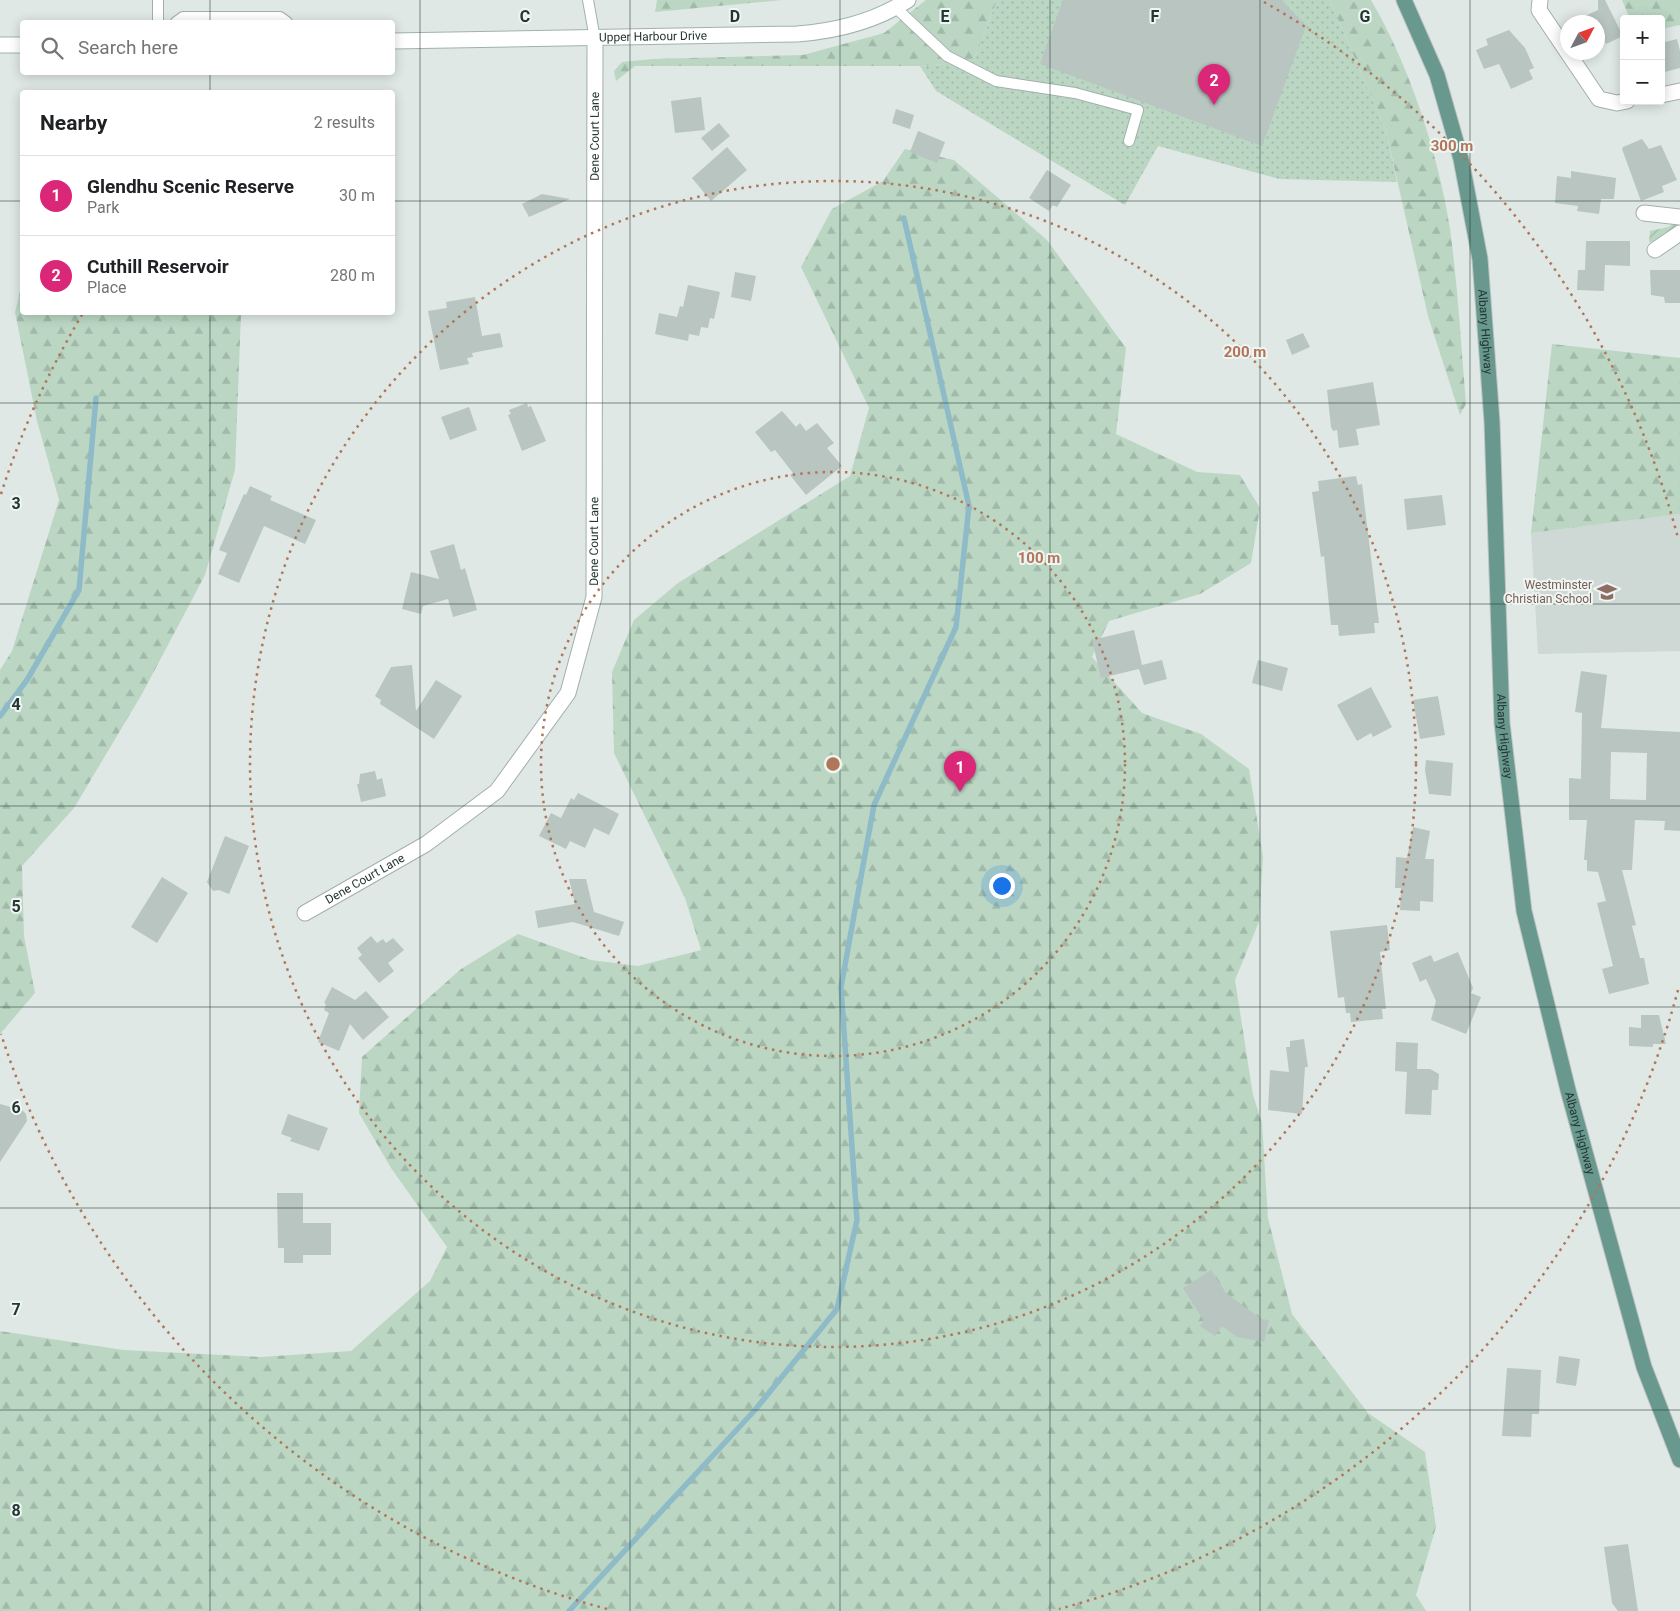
<!DOCTYPE html>
<html lang="en">
<head>
<meta charset="utf-8">
<style>
  :root { --surface:#fff; --page:#f2f2f2; --text:#202124; --muted:#757577; --line:#e0e0e0; --accent:#db2777 }
  body { margin:0; font-family:Roboto,sans-serif; background:var(--page); color:var(--text) }
  .controls { position:absolute; right:15px; top:15px; display:grid; overflow:hidden; border-radius:5px; box-shadow:0 2px 12px #0003 }
  .controls button { width:45px; height:45px; display:grid; place-items:center; padding:0; border:0; border-bottom:1px solid var(--line); background:var(--surface); color:var(--text); font:25px sans-serif }
  .compass { position:absolute; left:1560px; top:15px; width:45px; height:45px; border-radius:50%; background:var(--surface); box-shadow:0 2px 12px #0003; rotate:49deg }
  .you { position:absolute; left:1001px; top:885px; width:18px; height:18px; margin:-12px; border:4px solid #fff; border-radius:50%; background:#1a73e8; box-shadow:0 0 0 8px #1a73e833 }
  .badge { display:grid; place-items:center; width:32px; height:32px; border-radius:50%; background:var(--accent); color:#fff; font-size:16px; font-weight:700 }
  .pin { position:absolute; translate:-50% -41px; filter:drop-shadow(0 1px 2px #0008) }
  .pin::after { content:''; position:absolute; top:26px; width:18px; height:15px; background:inherit; clip-path:polygon(0 0,100% 0,50% 100%) }
  .list { margin:0; padding:0; list-style:none }
  h2 { display:flex; justify-content:space-between; align-items:center; height:65px; margin:0; padding:0 20px; font-size:21px }
  h2 small { font-size:16px; font-weight:400; color:var(--muted) }
  .list li { display:grid; grid-template-columns:32px 1fr auto; gap:15px; align-items:center; box-sizing:border-box; height:80px; padding:0 20px; border-top:1px solid var(--line) }
  .list b { display:block; font-size:19px; white-space:nowrap }
  .list p { margin:0; font-size:16px; white-space:nowrap; color:var(--muted) }
  .list em { font-size:16px; font-style:normal; color:var(--muted) }
  .icon { flex:none; width:28px; height:28px; fill:none; stroke:currentColor; stroke-width:2; stroke-linecap:round; stroke-linejoin:round }
  .map { position:relative; flex:none; width:1680px; height:1611px; overflow:hidden }
  .search { position:absolute; background:var(--surface); box-shadow:0 2px 12px #0003; left:20px; top:20px; width:375px; height:55px; display:flex; align-items:center; gap:12px; box-sizing:border-box; padding:0 18px; border-radius:5px; color:var(--muted); font-size:19px }
  .panel { position:absolute; background:var(--surface); box-shadow:0 2px 12px #0003; left:20px; top:90px; width:375px; height:225px; border-radius:5px }
  .map>svg:first-child { display:block }
  .built { fill:#ced8d4 }
  .grass { fill:url(#grass-dots) }
  .forest { fill:url(#forest-firs) }
  .garden { fill:url(#garden-furrows) }
  .lines { fill:none; stroke-linecap:round; stroke-linejoin:round }
  .stream { stroke:#8ebbc7; stroke-width:5.5 }
  .building { fill:#b8c5c1; fill-rule:evenodd }
  .service-casing { stroke:#a3afac; stroke-width:12 }
  .minor-casing { stroke:#a3afac; stroke-width:17 }
  .secondary-casing { stroke:#a0b2ad; stroke-width:17 }
  .primary-casing { stroke:#bdc3c2; stroke-width:17 }
  .service { stroke:#fff; stroke-width:10 }
  .minor { stroke:#fff; stroke-width:15 }
  .secondary { stroke:#fff; stroke-width:15 }
  .primary { stroke:#69988f; stroke-width:15 }
  .grid { fill:none; stroke:#223632; stroke-width:1; stroke-opacity:0.55 }
  .ring { fill:none; stroke:#b07659; stroke-width:2.5; stroke-dasharray:2.5 5 }
  .labels { text-anchor:middle; stroke-width:4; stroke-linejoin:round; paint-order:stroke }
  .street-label { font-size:12px; fill:#223632; stroke:#eff5f3 }
  .education-label { font-size:12px; fill:#785e54; stroke:#eff5f3; text-anchor:end }
  .grid-label { font-size:16px; text-anchor:middle; font-weight:bold; fill:#223632; stroke:#eff5f3; stroke-width:4; stroke-linejoin:round; paint-order:stroke }
  .centre { fill:#b07659; stroke:#eff5f3; stroke-width:2.5 }
  .ring-label { font-size:15px; text-anchor:middle; font-weight:bold; fill:#b07659; stroke:#eff5f3; stroke-width:4; stroke-linejoin:round; paint-order:stroke }
</style>
</head>
<body>
<div class="map">
<svg width="1680" height="1611" viewBox="0 0 1680 1611">
  <defs>
    <pattern id="grass-dots" width="8" height="8" patternUnits="userSpaceOnUse" patternTransform="scale(1.25)"><rect width="8" height="8" fill="#bbd7c4"/><path d="M2 2h.1M6 6h.1" fill="none" stroke="#a0b9a9" stroke-width="1.8" stroke-linecap="round"/></pattern>
    <pattern id="forest-firs" width="22" height="20" patternUnits="userSpaceOnUse" patternTransform="scale(1.25)"><rect width="22" height="20" fill="#bbd7c4"/><path d="M5 1l3.5 6h-7zM16 11l3.5 6h-7z" fill="#a0b9a9"/></pattern>
    <pattern id="garden-furrows" width="10" height="10" patternUnits="userSpaceOnUse" patternTransform="scale(1.25)"><rect width="10" height="10" fill="#bbd7c4"/><path d="M-1 1l2-2M0 10L10 0M9 11l2-2" fill="none" stroke="#a0b9a9"/></pattern>
  </defs>
  <rect width="100%" height="100%" fill="#dfe8e5"/>
  <path class="built" d="M 1680,514 L 1680,651 L 1538,654 L 1531,533 Z"/>
  <path class="grass" d="M 997,0 L 1330,0 L 1386,131 L 1397,182 L 1279,179 L 1158,146 L 1125,205 L 936,91 L 920,66 L 973,62 Z"/>
  <g class="forest">
    <path d="M 657,0 L 782,0 L 655,12 Z"/>
    <path d="M 926,0 L 997,0 L 973,62 L 920,66 L 635,66 L 616,81 L 614,71 L 622,62 L 653,59 L 803,55 L 884,33 Z"/>
    <path d="M 1330,0 L 1371,0 C 1409,64 1439,156 1450,229 C 1458,287 1461,346 1466,404 L 1460,415 L 1428,316 L 1386,131 Z"/>
    <path d="M 1622,0 L 1680,0 L 1680,25 L 1661,29 L 1661,19 L 1630,19 Z"/>
    <path d="M 905,149 L 954,160 L 1047,240 L 1126,348 L 1116,434 L 1197,472 L 1240,475 L 1260,508 L 1251,563 L 1200,594 L 1109,621 L 1092,657 L 1142,713 L 1201,734 L 1249,769 L 1263,857 L 1259,922 L 1235,980 L 1253,1095 L 1262,1123 L 1268,1218 L 1292,1314 L 1368,1413 L 1425,1452 L 1436,1527 L 1416,1595 L 1426,1611 L 0,1611 L 0,1331 L 123,1350 L 261,1357 L 351,1351 L 430,1281 L 447,1247 L 391,1168 L 359,1113 L 362,1057 L 461,969 L 518,934 L 591,960 L 638,966 L 701,950 L 685,898 L 614,753 L 612,672 L 634,620 L 678,583 L 850,476 L 869,408 L 801,267 L 832,209 L 883,181 Z"/>
    <path d="M 22,284 L 22,312 L 241,314 L 235,470 L 205,575 L 142,694 L 74,808 L 22,866 L 24,936 L 35,993 L 0,1034 L 0,670 L 12,651 L 59,500 L 37,421 L 15,312 Z"/>
    <path d="M 1552,344 L 1680,358 L 1680,514 L 1531,533 Z"/>
  </g>
  <path class="garden" d="M 1675,223 L 1680,223 L 1680,229 L 1658,242 L 1649,242 L 1650,231 L 1668,227 Z"/>
  <g class="lines">
    <g class="stream">
      <path d="M 0,716 L 27,680 L 79,590 L 96,398"/>
      <path d="M 569,1611 L 755,1410 L 837,1309 L 857,1220 L 841,987 L 874,805 L 956,627 L 969,506 L 904,218"/>
    </g>
  </g>
  <g class="building">
    <path d="M 1063,0 L 1282,0 L 1306,26 L 1262,146 L 1040,64 Z"/>
    <path d="M 1598,0 L 1605,0 L 1623,36 L 1606,44 L 1602,36 L 1598,38 L 1598,22 L 1572,22 L 1598,10 Z"/>
    <path d="M 1509,30 L 1525,48 L 1534,68 L 1529,70 L 1533,79 L 1511,89 L 1499,64 L 1484,69 L 1476,50 L 1488,45 L 1486,39 Z"/>
    <path d="M 1677,39 L 1680,51 L 1680,68 L 1661,73 L 1661,43 Z"/>
    <path d="M 701,97 L 705,130 L 675,133 L 671,101 Z"/>
    <path d="M 896,109 L 914,115 L 910,129 L 892,123 Z"/>
    <path d="M 719,123 L 730,136 L 712,151 L 701,138 Z"/>
    <path d="M 918,131 L 945,142 L 937,163 L 910,152 Z"/>
    <path d="M 1642,139 L 1649,149 L 1661,145 L 1677,180 L 1662,186 L 1664,192 L 1641,201 L 1622,149 L 1623,147 Z"/>
    <path d="M 727,147 L 747,170 L 711,201 L 692,178 Z"/>
    <path d="M 1047,170 L 1071,185 L 1057,207 L 1053,205 L 1049,211 L 1029,198 Z"/>
    <path d="M 1571,171 L 1616,178 L 1614,199 L 1601,199 L 1599,214 L 1577,211 L 1578,206 L 1555,203 L 1557,176 L 1571,178 Z"/>
    <path d="M 542,194 L 570,199 L 529,217 L 522,204 Z"/>
    <path d="M 1586,241 L 1630,241 L 1630,266 L 1605,265 L 1604,291 L 1577,290 L 1578,270 L 1585,270 Z"/>
    <path d="M 1650,270 L 1680,270 L 1680,303 L 1665,303 L 1664,297 L 1651,295 Z"/>
    <path d="M 735,272 L 756,276 L 751,301 L 731,297 Z"/>
    <path d="M 688,285 L 720,292 L 714,319 L 710,318 L 708,328 L 701,327 L 699,336 L 689,334 L 688,341 L 655,334 L 659,313 L 677,317 L 680,306 L 683,307 Z"/>
    <path d="M 475,297 L 482,336 L 500,333 L 503,347 L 472,353 L 473,357 L 467,358 L 469,364 L 440,370 L 428,311 L 447,308 L 446,302 Z"/>
    <path d="M 1303,333 L 1310,347 L 1292,355 L 1286,340 Z"/>
    <path d="M 1373,382 L 1380,425 L 1356,429 L 1359,445 L 1339,448 L 1337,430 L 1333,431 L 1331,427 L 1327,390 Z"/>
    <path d="M 527,403 L 528,407 L 531,406 L 546,441 L 522,451 L 508,415 L 511,414 L 509,410 Z"/>
    <path d="M 469,407 L 477,430 L 450,440 L 441,417 Z"/>
    <path d="M 782,411 L 796,427 L 800,423 L 806,431 L 817,423 L 834,443 L 827,448 L 842,466 L 806,495 L 790,475 L 793,473 L 775,450 L 771,452 L 755,432 Z"/>
    <path d="M 1356,476 L 1358,485 L 1362,484 L 1379,623 L 1374,623 L 1375,633 L 1339,636 L 1338,625 L 1331,625 L 1324,556 L 1321,557 L 1312,492 L 1319,491 L 1318,481 Z"/>
    <path d="M 250,486 L 272,496 L 270,500 L 316,520 L 305,544 L 264,526 L 239,583 L 218,574 L 227,553 L 219,550 L 244,494 L 246,495 Z"/>
    <path d="M 1442,495 L 1446,525 L 1407,530 L 1404,499 Z"/>
    <path d="M 454,544 L 461,570 L 465,568 L 477,610 L 453,617 L 448,599 L 423,606 L 421,614 L 402,609 L 411,572 L 439,579 L 430,551 Z"/>
    <path d="M 1134,630 L 1142,665 L 1162,660 L 1167,679 L 1144,685 L 1139,669 L 1101,678 L 1092,640 Z"/>
    <path d="M 1258,660 L 1288,668 L 1282,691 L 1252,683 Z"/>
    <path d="M 412,665 L 416,711 L 436,680 L 462,696 L 434,739 L 380,704 L 381,700 L 375,696 L 391,667 Z"/>
    <path d="M 1581,671 L 1607,675 L 1601,728 L 1680,732 L 1680,831 L 1664,830 L 1665,821 L 1635,820 L 1632,870 L 1622,870 L 1636,925 L 1632,926 L 1640,958 L 1644,958 L 1649,984 L 1609,994 L 1602,969 L 1613,966 L 1597,903 L 1606,901 L 1598,872 L 1587,871 L 1587,860 L 1584,860 L 1587,820 L 1569,820 L 1569,778 L 1581,779 L 1582,713 L 1575,712 ZM 1611,752 L 1647,753 L 1646,800 L 1610,799 Z"/>
    <path d="M 1371,687 L 1392,727 L 1373,737 L 1371,733 L 1357,741 L 1337,705 Z"/>
    <path d="M 1438,696 L 1445,735 L 1420,739 L 1413,700 Z"/>
    <path d="M 1426,760 L 1453,763 L 1451,796 L 1429,794 L 1425,770 Z"/>
    <path d="M 375,771 L 377,780 L 382,778 L 386,796 L 361,802 L 357,784 L 359,784 L 360,774 Z"/>
    <path d="M 578,793 L 619,814 L 609,835 L 594,828 L 585,848 L 570,841 L 566,849 L 539,836 L 551,813 L 561,818 L 571,798 L 574,800 Z"/>
    <path d="M 1413,827 L 1430,831 L 1425,859 L 1434,859 L 1433,902 L 1420,901 L 1420,911 L 1400,910 L 1401,888 L 1395,888 L 1396,857 L 1407,858 Z"/>
    <path d="M 225,836 L 249,846 L 229,894 L 219,890 L 213,891 L 207,882 Z"/>
    <path d="M 162,877 L 188,893 L 157,943 L 131,927 Z"/>
    <path d="M 569,879 L 586,879 L 594,912 L 624,922 L 619,936 L 573,922 L 538,928 L 535,911 L 575,904 Z"/>
    <path d="M 1387,925 L 1390,950 L 1380,952 L 1386,1009 L 1382,1009 L 1383,1019 L 1351,1022 L 1350,1013 L 1346,1013 L 1344,997 L 1338,998 L 1330,931 Z"/>
    <path d="M 371,936 L 377,943 L 383,939 L 386,943 L 393,938 L 404,950 L 388,963 L 394,971 L 379,983 L 358,958 L 362,955 L 357,948 Z"/>
    <path d="M 1458,952 L 1473,988 L 1471,993 L 1481,997 L 1466,1034 L 1431,1020 L 1436,1001 L 1426,979 L 1420,982 L 1412,963 L 1431,955 L 1434,962 Z"/>
    <path d="M 332,987 L 355,1000 L 366,991 L 389,1017 L 363,1040 L 350,1024 L 339,1051 L 318,1042 L 329,1013 L 324,1010 L 326,1004 L 324,1003 Z"/>
    <path d="M 1641,1015 L 1659,1015 L 1666,1044 L 1653,1044 L 1653,1047 L 1629,1046 L 1629,1027 L 1641,1028 Z"/>
    <path d="M 1304,1039 L 1308,1067 L 1305,1067 L 1302,1114 L 1268,1110 L 1270,1070 L 1289,1072 L 1286,1047 L 1290,1047 L 1290,1041 Z"/>
    <path d="M 1396,1042 L 1418,1043 L 1417,1069 L 1430,1069 L 1439,1074 L 1438,1090 L 1432,1090 L 1431,1115 L 1405,1114 L 1407,1072 L 1395,1071 Z"/>
    <path d="M 0,1104 L 22,1110 L 26,1114 L 27,1121 L 0,1162 Z"/>
    <path d="M 288,1114 L 328,1128 L 319,1151 L 290,1141 L 292,1138 L 281,1134 Z"/>
    <path d="M 277,1193 L 303,1193 L 303,1223 L 331,1223 L 331,1255 L 303,1255 L 303,1263 L 284,1263 L 284,1248 L 278,1248 Z"/>
    <path d="M 1211,1270 L 1226,1293 L 1261,1319 L 1269,1320 L 1264,1342 L 1237,1337 L 1222,1326 L 1215,1336 L 1200,1326 L 1204,1321 L 1183,1288 Z"/>
    <path d="M 1559,1356 L 1580,1359 L 1576,1386 L 1556,1383 Z"/>
    <path d="M 1507,1368 L 1541,1370 L 1539,1414 L 1532,1414 L 1531,1437 L 1502,1436 Z"/>
    <path d="M 1628,1544 L 1638,1611 L 1618,1611 L 1612,1603 L 1604,1547 Z"/>
  </g>
  <g class="lines">
    <defs>
      <g id="service">
        <path d="M 588,0 L 595,39"/>
        <path d="M 896,8 L 947,56 L 996,81 L 1075,93 L 1138,110 L 1129,141"/>
        <path d="M 158,22 L 158,0"/>
        <path d="M 176,22 L 183,17 L 280,17 L 287,22"/>
      </g>
      <g id="minor">
        <path d="M 1540,0 L 1539,10 L 1599,99 L 1617,103 L 1627,101"/>
        <path d="M 1661,95 L 1680,91"/>
        <path d="M 1644,213 L 1680,217"/>
        <path d="M 1655,250 L 1680,233"/>
        <path id="s1" d="M 305,913 L 426,844 L 497,791 L 568,693 L 594,597 L 595,39"/>
      </g>
      <g id="secondary">
        <path id="s2" d="M 392,41 L 797,34 C 837,31 874,22 908,0"/>
        <path d="M 0,45 L 22,45"/>
      </g>
      <g id="primary">
        <path id="s3" d="M 1404,0 L 1437,75 L 1461,159 L 1480,259 L 1492,422 L 1502,723 L 1524,911 L 1568,1090 L 1644,1367 L 1680,1460"/>
      </g>
    </defs>
    <use href="#service" class="service-casing"/>
    <use href="#minor" class="minor-casing"/>
    <use href="#secondary" class="secondary-casing"/>
    <use href="#primary" class="primary-casing"/>
    <use href="#service" class="service"/>
    <use href="#minor" class="minor"/>
    <use href="#secondary" class="secondary"/>
    <use href="#primary" class="primary"/>
  </g>
  <path class="grid" d="M 210,0 L 210,22M 420,0 L 420,1611M 630,0 L 630,1611M 840,0 L 840,1611M 1050,0 L 1050,1611M 1260,0 L 1260,1611M 1470,0 L 1470,1611M 210,72 L 210,92M 0,201 L 22,201M 392,201 L 1680,201M 210,312 L 210,1611M 0,403 L 1680,403M 0,604 L 1680,604M 0,806 L 1680,806M 0,1007 L 1680,1007M 0,1208 L 1680,1208M 0,1410 L 1680,1410"/>
  <g class="ring">
    <circle cx="833" cy="764" r="292"/>
    <circle cx="833" cy="764" r="583"/>
    <path d="M1678 990A875 875 0 0 1 1059 1609M607 1609A875 875 0 0 1 1 1034M1 494A875 875 0 0 1 83 313M1264 2A875 875 0 0 1 1678 538"/>
  </g>
  <defs>
    <symbol id="school-bare" viewBox="-9 -9 18 18"><path d="M0-5L7-2L0 1L-7-2ZM-4 1L0 2.5L4 1V4Q0 6-4 4Z" fill="#8d6e63" stroke="#eff5f3" stroke-width="2.5" paint-order="stroke"/></symbol>
  </defs>
  <g fill-rule="evenodd">
    <use href="#school-bare" x="1593" y="578" width="28" height="28"/>
  </g>
  <g class="labels">
    <g class="street-label">
      <text dy="4" stroke="none"><textPath href="#s2" startOffset="261">Upper Harbour Drive</textPath></text>
      <text dy="4" stroke="none"><textPath href="#s1" startOffset="909">Dene Court Lane</textPath></text>
      <text dy="4" stroke="none"><textPath href="#s3" startOffset="344">Albany Highway</textPath></text>
      <text dy="4" stroke="none"><textPath href="#s1" startOffset="504">Dene Court Lane</textPath></text>
      <text dy="4" stroke="none"><textPath href="#s3" startOffset="749">Albany Highway</textPath></text>
      <text dy="4" stroke="none"><textPath href="#s1" startOffset="69">Dene Court Lane</textPath></text>
      <text dy="4" stroke="none"><textPath href="#s3" startOffset="1154">Albany Highway</textPath></text>
    </g>
    <g class="education-label">
      <text x="1592" y="589">Westminster<tspan x="1592" dy="14">Christian School</tspan></text>
    </g>
  </g>
  <g class="grid-label">
    <text x="525" y="22">C</text>
    <text x="735" y="22">D</text>
    <text x="945" y="22">E</text>
    <text x="1155" y="22">F</text>
    <text x="1365" y="22">G</text>
    <text x="16" y="509">3</text>
    <text x="16" y="710">4</text>
    <text x="16" y="912">5</text>
    <text x="16" y="1113">6</text>
    <text x="16" y="1315">7</text>
    <text x="16" y="1516">8</text>
  </g>
  <circle cx="833" cy="764" r="8" class="centre"/>
  <g class="ring-label">
    <text x="1452" y="151">300 m</text>
    <text x="1245" y="357">200 m</text>
    <text x="1039" y="563">100 m</text>
  </g>
</svg>
<div class="controls">
<button>+</button>
<button>−</button>
</div>
<svg class="compass" viewBox="-18 -18 36 36"><path d="M0-13l5 13h-10z" fill="#e53935"/><path d="M0 13l5-13h-10z" fill="#757577"/></svg>
<div class="you"></div>
<div class="pin badge" style="left:960px;top:792px">1</div>
<div class="pin badge" style="left:1214px;top:105px">2</div>
<div class="search"><svg class="icon" aria-label="search" viewBox="0 0 24 24"><circle cx="10" cy="10" r="6"/><path d="M15 15l6 6"/></svg>Search here</div>
<section class="panel">
<h2>Nearby<small>2 results</small></h2>
<ul class="list">
<li><span class="badge">1</span><div><b>Glendhu Scenic Reserve</b><p>Park</p></div><em>30 m</em></li>
<li><span class="badge">2</span><div><b>Cuthill Reservoir</b><p>Place</p></div><em>280 m</em></li>
</ul>
</section>
</div>
</body>
</html>
